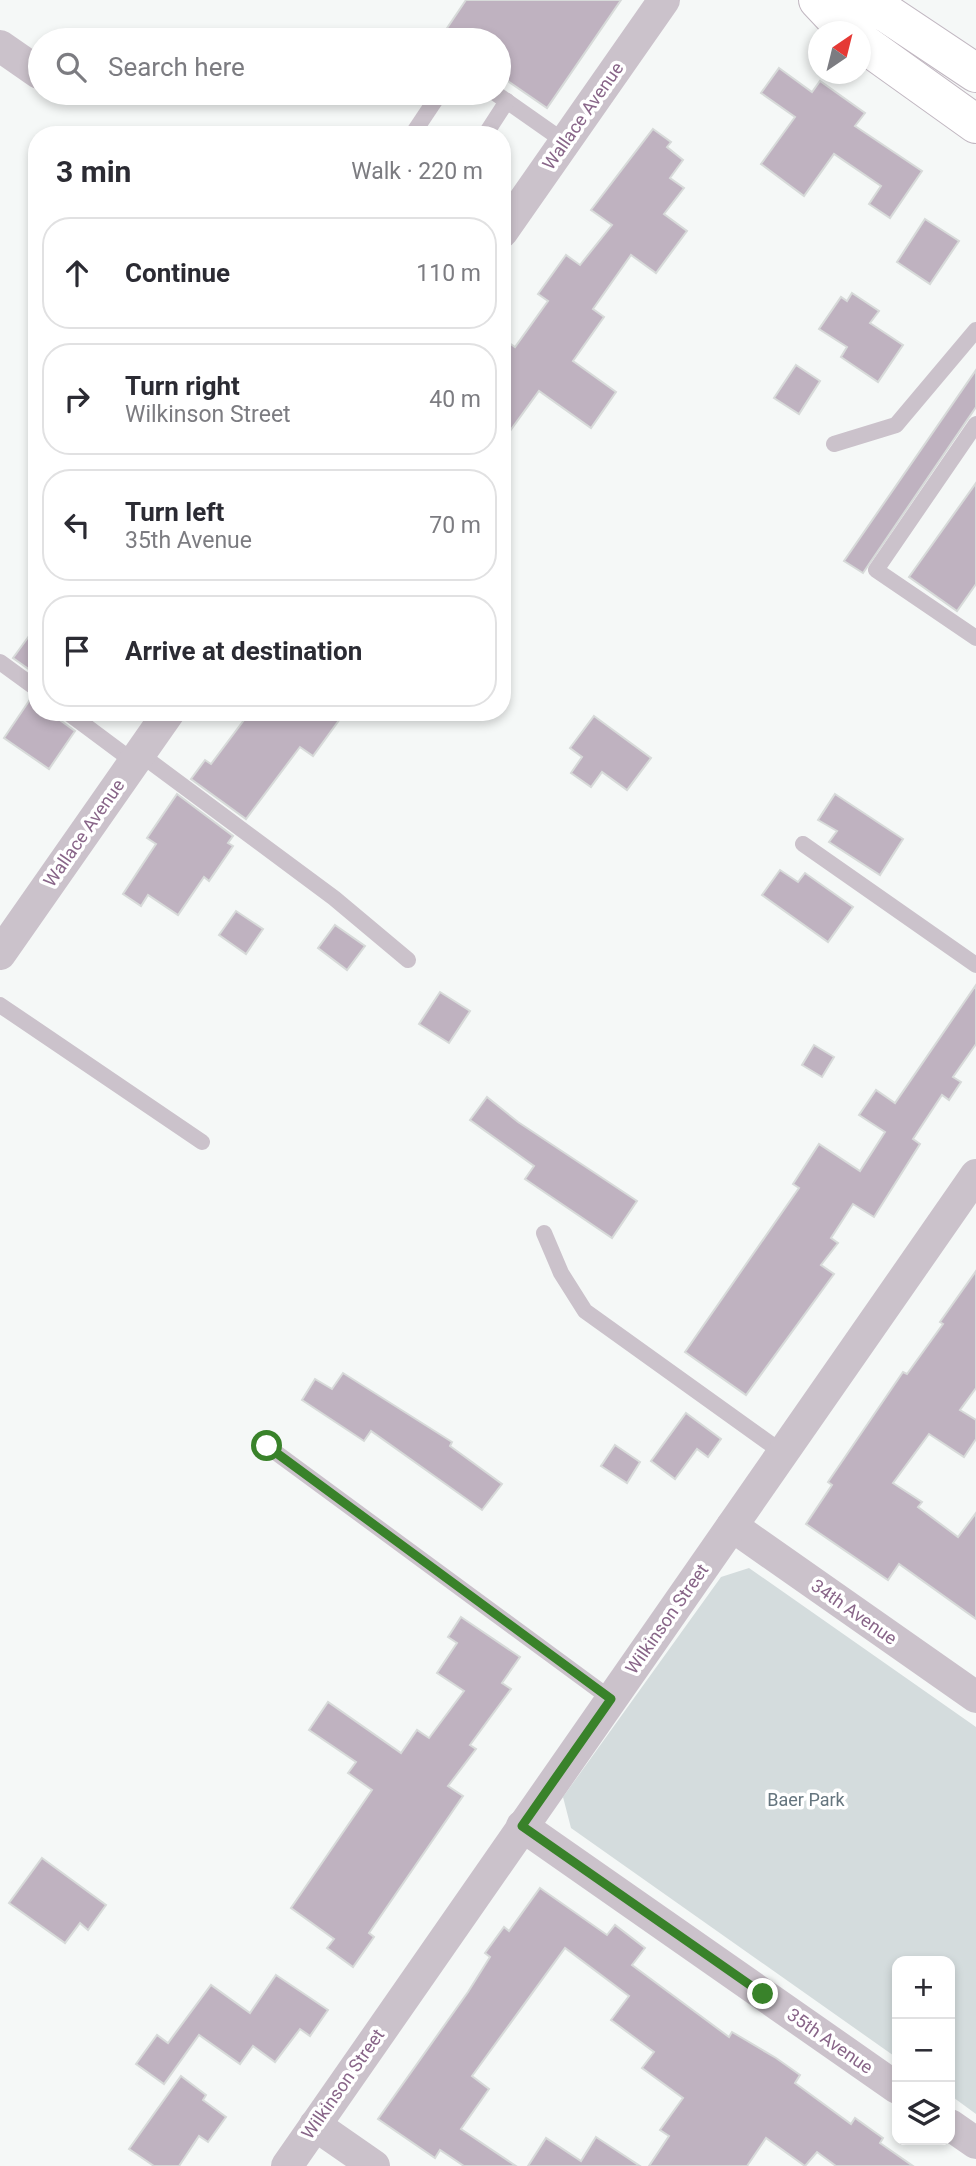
<!DOCTYPE html>
<html lang="en">
<head>
<meta charset="utf-8">
<style>
  :root { --surface:#fff; --page:#f7f7f7; --text:#2b2b33; --muted:#7c7c81; --line:#e1e1e2 }
  body { margin:0; font-family:Roboto,sans-serif; background:var(--page); color:var(--text) }
  .controls { position:absolute; right:21px; bottom:21px; display:grid; overflow:hidden; border-radius:14px; box-shadow:0 4px 10px #0003 }
  .controls button { width:63px; height:63px; display:grid; place-items:center; padding:0; border:0; border-bottom:2px solid var(--line); background:var(--surface); color:var(--text); font:35px sans-serif }
  .compass { position:absolute; left:808px; top:21px; width:63px; height:63px; border-radius:50%; background:var(--surface); box-shadow:0 4px 10px #0003; rotate:35deg }
  .stop { position:absolute; width:21px; height:21px; margin:-16px; border:5px solid #39822a; border-radius:50%; background:#fff }
  .stop.end { background:#39822a; border-color:#fff; box-shadow:0 2px 7px #0008 }
  .list { margin:0; padding:0; list-style:none }
  h2 { display:flex; justify-content:space-between; align-items:center; height:91px; margin:0; padding:0 28px; font-size:30px }
  h2 small { font-size:23px; font-weight:400; color:var(--muted) }
  .list li { display:grid; grid-template-columns:46px 1fr auto; gap:21px; align-items:center; box-sizing:border-box; height:112px; margin:0 14px 14px; padding:0 14px; border:2px solid var(--line); border-radius:28px }
  .list b { display:block; font-size:26px; white-space:nowrap }
  .list p { margin:0; font-size:23px; white-space:nowrap; color:var(--muted) }
  .list em { font-size:23px; font-style:normal; color:var(--muted) }
  .icon { flex:none; width:38px; height:38px; fill:none; stroke:currentColor; stroke-width:2; stroke-linecap:round; stroke-linejoin:round }
  .map { position:relative; flex:none; width:976px; height:2166px; overflow:hidden }
  .search { position:absolute; background:var(--surface); box-shadow:0 4px 10px #0003; left:28px; top:28px; width:483px; height:77px; display:flex; align-items:center; gap:18px; box-sizing:border-box; padding:0 24px; border-radius:38px; color:var(--muted); font-size:26px }
  .panel { position:absolute; background:var(--surface); box-shadow:0 4px 10px #0003; left:28px; top:126px; width:483px; height:595px; border-radius:28px }
  .map>svg:first-child { display:block }
  .park { fill:#d4dcdd }
  .building { fill:#bfb2c0; stroke:#d7dad9; stroke-width:2 }
  .lines { fill:none; stroke-linecap:round; stroke-linejoin:round }
  .secondary-casing { stroke:#c1b7c1; stroke-width:40 }
  .lane { stroke:#cbc2cb; stroke-width:16 }
  .street { stroke:#cbc2cb; stroke-width:32 }
  .secondary { stroke:#fff; stroke-width:38 }
  .route { stroke:#39822a; stroke-width:9 }
  .labels { text-anchor:middle; stroke-width:7; stroke-linejoin:round; paint-order:stroke }
  .street-label { font-size:18px; fill:#886588; stroke:#fff }
  .park-label { font-size:18px; fill:#65757e; stroke:#fff }
</style>
</head>
<body>
<div class="map">
<svg width="976" height="2166" viewBox="0 0 976 2166">
  <rect width="100%" height="100%" fill="#f5f8f7"/>
  <path class="park" d="M 749,1568 L 976,1727 L 976,2114 L 950,2095 L 950,1961 L 897,1961 L 897,2058 L 571,1828 L 563,1797 L 721,1577 Z"/>
  <g class="building">
    <path d="M 466,0 L 621,0 L 547,108 L 499,75 L 499,40 L 439,40 Z"/>
    <path d="M 779,68 L 812,92 L 820,81 L 865,113 L 855,126 L 922,171 L 890,218 L 869,204 L 881,186 L 834,154 L 804,196 L 761,164 L 795,117 L 761,93 Z"/>
    <path d="M 653,129 L 671,142 L 667,147 L 683,160 L 670,178 L 684,188 L 664,214 L 687,231 L 656,273 L 631,255 L 593,309 L 604,317 L 573,361 L 616,392 L 591,428 L 539,391 L 502,442 L 502,338 L 515,347 L 548,301 L 538,294 L 566,255 L 580,265 L 612,225 L 591,210 Z"/>
    <path d="M 925,219 L 959,241 L 930,284 L 897,262 Z"/>
    <path d="M 852,293 L 879,311 L 870,323 L 903,345 L 878,382 L 841,357 L 847,347 L 819,329 L 841,297 L 847,301 Z"/>
    <path d="M 796,365 L 820,381 L 799,414 L 774,398 Z"/>
    <path d="M 976,370 L 976,407 L 863,573 L 844,561 Z"/>
    <path d="M 976,483 L 976,584 L 957,611 L 909,577 Z"/>
    <path d="M 37,625 L 37,675 L 13,658 Z"/>
    <path d="M 31,698 L 37,699 L 37,712 L 57,712 L 60,720 L 75,731 L 49,769 L 4,738 Z"/>
    <path d="M 250,712 L 345,712 L 313,756 L 300,747 L 246,819 L 191,779 L 205,760 L 211,764 Z"/>
    <path d="M 594,716 L 651,758 L 627,790 L 602,772 L 591,787 L 571,773 L 582,757 L 570,748 Z"/>
    <path d="M 177,794 L 233,836 L 228,843 L 233,846 L 209,881 L 204,877 L 178,915 L 148,895 L 141,906 L 123,894 L 156,844 L 147,838 Z"/>
    <path d="M 835,794 L 903,839 L 880,875 L 829,842 L 837,831 L 818,820 Z"/>
    <path d="M 780,870 L 798,882 L 805,873 L 853,907 L 828,942 L 762,895 Z"/>
    <path d="M 236,911 L 263,929 L 246,954 L 219,935 Z"/>
    <path d="M 335,925 L 365,946 L 347,970 L 318,948 Z"/>
    <path d="M 976,985 L 976,1044 L 953,1077 L 961,1082 L 949,1100 L 942,1095 L 913,1139 L 920,1144 L 874,1217 L 853,1204 L 831,1238 L 838,1243 L 821,1265 L 834,1274 L 746,1395 L 685,1352 L 799,1188 L 793,1184 L 819,1144 L 860,1171 L 885,1132 L 859,1115 L 876,1090 L 895,1103 Z"/>
    <path d="M 440,992 L 470,1011 L 449,1043 L 419,1024 Z"/>
    <path d="M 814,1045 L 834,1057 L 822,1077 L 802,1065 Z"/>
    <path d="M 487,1097 L 518,1122 L 637,1201 L 612,1238 L 525,1179 L 534,1166 L 470,1120 Z"/>
    <path d="M 976,1271 L 976,1388 L 960,1410 L 976,1420 L 976,1439 L 964,1457 L 929,1434 L 893,1483 L 922,1502 L 918,1507 L 958,1537 L 976,1513 L 976,1619 L 899,1564 L 888,1580 L 806,1524 L 832,1485 L 828,1482 L 903,1372 L 907,1374 L 943,1324 L 940,1322 Z"/>
    <path d="M 343,1373 L 452,1442 L 450,1446 L 502,1484 L 482,1510 L 371,1431 L 364,1441 L 302,1400 L 315,1379 L 332,1389 Z"/>
    <path d="M 686,1413 L 721,1439 L 708,1457 L 697,1449 L 675,1479 L 651,1461 Z"/>
    <path d="M 615,1445 L 640,1462 L 627,1483 L 601,1466 Z"/>
    <path d="M 461,1617 L 520,1657 L 502,1683 L 511,1689 L 470,1745 L 476,1749 L 448,1786 L 463,1796 L 369,1933 L 374,1937 L 353,1967 L 327,1948 L 334,1939 L 291,1908 L 372,1790 L 348,1773 L 356,1762 L 309,1730 L 328,1702 L 401,1753 L 417,1730 L 429,1738 L 464,1691 L 437,1673 L 457,1643 L 448,1637 Z"/>
    <path d="M 42,1858 L 106,1905 L 88,1930 L 80,1923 L 65,1943 L 9,1903 Z"/>
    <path d="M 540,1888 L 607,1935 L 615,1925 L 645,1948 L 632,1965 L 729,2037 L 732,2032 L 776,2058 L 800,2075 L 795,2083 L 851,2124 L 855,2118 L 883,2138 L 880,2143 L 913,2166 L 836,2166 L 817,2152 L 805,2166 L 766,2138 L 747,2166 L 649,2166 L 669,2136 L 660,2130 L 683,2098 L 642,2068 L 654,2052 L 611,2020 L 629,1996 L 565,1948 L 472,2076 L 489,2089 L 461,2129 L 516,2166 L 464,2166 L 440,2150 L 435,2158 L 378,2119 L 468,1992 L 490,1957 L 485,1953 L 504,1927 L 509,1931 Z"/>
    <path d="M 276,1975 L 328,2010 L 310,2036 L 300,2029 L 275,2062 L 253,2046 L 240,2064 L 199,2035 L 164,2084 L 136,2064 L 157,2035 L 168,2043 L 211,1985 L 250,2013 Z"/>
    <path d="M 181,2076 L 206,2095 L 203,2100 L 226,2117 L 208,2142 L 199,2136 L 179,2166 L 154,2166 L 129,2149 Z"/>
    <path d="M 596,2137 L 640,2166 L 528,2166 L 546,2138 L 581,2161 Z"/>
  </g>
  <g class="lines">
    <defs>
      <g id="secondary">
        <path d="M 818,0 L 848,32"/>
        <path d="M 852,0 L 886,13 L 976,73"/>
        <path d="M 860,41 L 976,124"/>
      </g>
    </defs>
    <use href="#secondary" class="secondary-casing"/>
    <g class="lane">
      <path d="M 495,93 L 565,142"/>
      <path d="M 412,135 L 440,93"/>
      <path d="M 485,135 L 507,101"/>
      <path d="M 976,424 L 876,570 L 976,638"/>
      <path d="M 834,444 L 896,425 L 976,330"/>
      <path d="M 0,662 L 37,689"/>
      <path d="M 67,712 L 134,762"/>
      <path d="M 140,754 L 334,898 L 408,960"/>
      <path d="M 803,844 L 976,965"/>
      <path d="M 0,1005 L 202,1142"/>
      <path d="M 544,1233 L 561,1273 L 585,1311 L 783,1453"/>
      <path d="M 267,1446 L 611,1699"/>
    </g>
    <g class="street">
      <path d="M 0,46 L 39,73"/>
      <path d="M 502,232 L 664,0"/>
      <path d="M 0,954 L 169,712"/>
      <path d="M 732,1526 L 976,1697"/>
      <path d="M 522,1826 L 897,2088"/>
      <path d="M 315,2125 L 374,2166"/>
      <path d="M 950,2125 L 976,2143"/>
      <path d="M 287,2166 L 976,1175"/>
    </g>
    <use href="#secondary" class="secondary"/>
  </g>
  <g class="lines">
    <path class="route" d="M 267,1446 L 611,1699 L 522,1826 L 763,1994"/>
  </g>
  <g class="labels">
    <g class="street-label">
      <text transform="translate(583 116) rotate(-55)" y="6">Wallace Avenue</text>
      <text transform="translate(84 833) rotate(-55)" y="6">Wallace Avenue</text>
      <text transform="translate(854 1612) rotate(35)" y="6">34th Avenue</text>
      <text transform="translate(667 1619) rotate(-55)" y="6">Wilkinson Street</text>
      <text transform="translate(830 2041) rotate(35)" y="6">35th Avenue</text>
      <text transform="translate(343 2084) rotate(-55)" y="6">Wilkinson Street</text>
    </g>
    <g class="park-label">
      <text x="806" y="1806">Baer Park</text>
    </g>
  </g>
</svg>
<div class="controls">
<button>+</button>
<button>−</button>
<button><svg class="icon" aria-label="layers" viewBox="0 0 24 24"><path d="M12 4l9 5-9 5-9-5zM3 14l9 5 9-5"/></svg></button>
</div>
<svg class="compass" viewBox="-18 -18 36 36"><path d="M0-13l5 13h-10z" fill="#e53935"/><path d="M0 13l5-13h-10z" fill="#7c7c81"/></svg>
<div class="stop" style="left:267px;top:1446px"></div>
<div class="stop end" style="left:763px;top:1994px"></div>
<div class="search"><svg class="icon" aria-label="search" viewBox="0 0 24 24"><circle cx="10" cy="10" r="6"/><path d="M15 15l6 6"/></svg>Search here</div>
<section class="panel">
<h2>3 min<small>Walk · 220 m</small></h2>
<ul class="list">
<li><svg class="icon" aria-label="ahead" viewBox="0 0 24 24"><path d="M12 20V5M6 11l6-6 6 6"/></svg><div><b>Continue</b></div><em>110 m</em></li>
<li><svg class="icon" aria-label="right" viewBox="0 0 24 24"><path d="M7 20v-9h11M14 6l5 5-5 5"/></svg><div><b>Turn right</b><p>Wilkinson Street</p></div><em>40 m</em></li>
<li><svg class="icon" aria-label="left" viewBox="0 0 24 24"><path d="M17 20v-9H6M10 6l-5 5 5 5"/></svg><div><b>Turn left</b><p>35th Avenue</p></div><em>70 m</em></li>
<li><svg class="icon" aria-label="arrive" viewBox="0 0 24 24"><path d="M6 21V4h12l-3 4 3 4H6"/></svg><div><b>Arrive at destination</b></div></li>
</ul>
</section>
</div>
</body>
</html>
